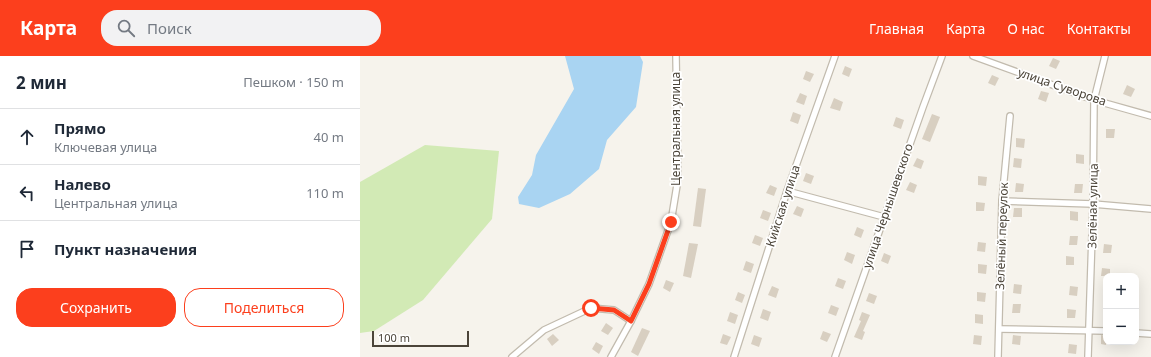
<!DOCTYPE html>
<html lang="ru">
<head>
<meta charset="utf-8">
<style>
  :root { --surface:#fff; --page:#f2f2f3; --text:#1f2937; --muted:#747a83; --line:#e0e1e3; --accent:#fc3f1d }
  body { margin:0; font-family:"Noto Sans",sans-serif; background:var(--page); color:var(--text) }
  .controls { position:absolute; right:12px; bottom:12px; display:grid; overflow:hidden; border-radius:8px; box-shadow:0 4px 16px #0002 }
  .controls button { width:36px; height:36px; display:grid; place-items:center; padding:0; border:0; border-bottom:1px solid var(--line); background:var(--surface); color:var(--text); font:20px sans-serif }
  .scale { position:absolute; left:12px; bottom:10px; width:97px; box-sizing:border-box; padding-left:4px; border:2px solid #4b4439; border-top:0; font-size:11px; line-height:14px; white-space:nowrap; color:#4b4439; -webkit-text-stroke:3px #fff; paint-order:stroke }
  .stop { position:absolute; width:12px; height:12px; margin:-9px; border:3px solid #fc3f1d; border-radius:50%; background:#fff }
  .stop.end { background:#fc3f1d; border-color:#fff; box-shadow:0 1px 4px #0008 }
  .list { margin:0; padding:0; list-style:none }
  h2 { display:flex; justify-content:space-between; align-items:center; height:52px; margin:0; padding:0 16px; font-size:17px }
  h2 small { font-size:13px; font-weight:400; color:var(--muted) }
  .list li { display:grid; grid-template-columns:26px 1fr auto; gap:12px; align-items:center; box-sizing:border-box; height:56px; padding:0 16px; border-top:1px solid var(--line) }
  .list b { display:block; font-size:15px; white-space:nowrap }
  .list p { margin:0; font-size:13px; white-space:nowrap; color:var(--muted) }
  .list em { font-size:13px; font-style:normal; color:var(--muted) }
  .actions { display:flex; gap:8px; padding:12px 16px }
  .actions a { flex:1; padding:9px 0; border:1px solid var(--accent); border-radius:16px; text-align:center; font-size:14px; color:var(--accent) }
  .actions .main { background:var(--accent); color:#fff }
  .icon { flex:none; width:22px; height:22px; fill:none; stroke:currentColor; stroke-width:2; stroke-linecap:round; stroke-linejoin:round }
  .map { position:relative; flex:none; width:791px; height:301px; overflow:hidden }
  header { display:flex; align-items:center; gap:24px; box-sizing:border-box; height:56px; padding:0 20px; background:var(--accent); color:#fff }
  header strong { font-size:19px }
  nav { display:flex; gap:22px; margin-inline-start:auto; font-size:14px }
  .search { width:280px; height:36px; background:var(--page); display:flex; align-items:center; gap:10px; box-sizing:border-box; padding:0 14px; border-radius:16px; color:var(--muted); font-size:15px }
  main { display:flex }
  aside { flex:1; background:var(--surface) }
  .map>svg:first-child { display:block }
  .green { fill:#d2eab5 }
  .water { fill:#a9d4f2 }
  .building { fill:#d8cfc1 }
  .lines { fill:none; stroke-linecap:round; stroke-linejoin:round }
  .minor-casing { stroke:#c2bbae; stroke-width:8 }
  .minor { stroke:#fff; stroke-width:5.5 }
  .route { stroke:#fc3f1d; stroke-width:5 }
  .labels { text-anchor:middle; stroke-width:3.5; stroke-linejoin:round; paint-order:stroke }
  .street-label { font-size:12px; fill:#4b4439; stroke:#fff }
</style>
</head>
<body>
<header>
<strong>Карта</strong>
<div class="search"><svg class="icon" aria-label="search" viewBox="0 0 24 24"><circle cx="10" cy="10" r="6"/><path d="M15 15l6 6"/></svg>Поиск</div>
<nav><a>Главная</a><a>Карта</a><a>О нас</a><a>Контакты</a></nav>
</header>
<main>
<aside>
<h2>2 мин<small>Пешком · 150 m</small></h2>
<ul class="list">
<li><svg class="icon" aria-label="ahead" viewBox="0 0 24 24"><path d="M12 20V5M6 11l6-6 6 6"/></svg><div><b>Прямо</b><p>Ключевая улица</p></div><em>40 m</em></li>
<li><svg class="icon" aria-label="left" viewBox="0 0 24 24"><path d="M17 20v-9H6M10 6l-5 5 5 5"/></svg><div><b>Налево</b><p>Центральная улица</p></div><em>110 m</em></li>
<li><svg class="icon" aria-label="arrive" viewBox="0 0 24 24"><path d="M6 21V4h12l-3 4 3 4H6"/></svg><div><b>Пункт назначения</b></div></li>
</ul>
<div class="actions"><a class="main">Сохранить</a><a>Поделиться</a></div>
</aside>
<div class="map">
<svg width="791" height="301" viewBox="0 0 791 301">
  <rect width="100%" height="100%" fill="#f6f3ec"/>
  <path class="green" d="M 65,89 L 139,95 L 132,163 L 63,244 L 14,275 L 0,277 L 0,126 Z"/>
  <path class="water" d="M 205,0 L 280,0 L 283,6 L 276,51 L 247,84 L 239,113 L 210,138 L 179,152 L 159,148 L 158,141 L 172,119 L 176,99 L 214,33 Z"/>
  <g class="building">
    <path d="M 693,2 L 700,5 L 696,13 L 689,10 Z"/>
    <path d="M 485,10 L 492,13 L 489,21 L 482,18 Z"/>
    <path d="M 446,15 L 454,18 L 450,26 L 443,23 Z"/>
    <path d="M 632,19 L 639,22 L 635,30 L 628,27 Z"/>
    <path d="M 767,29 L 775,33 L 771,41 L 763,38 Z"/>
    <path d="M 681,35 L 689,37 L 686,46 L 678,43 Z"/>
    <path d="M 440,37 L 447,40 L 444,49 L 436,46 Z"/>
    <path d="M 474,42 L 483,46 L 480,55 L 470,52 Z"/>
    <path d="M 433,56 L 441,59 L 438,68 L 430,65 Z"/>
    <path d="M 572,58 L 580,61 L 570,86 L 562,83 Z"/>
    <path d="M 536,61 L 544,64 L 541,73 L 533,70 Z"/>
    <path d="M 746,73 L 755,73 L 754,82 L 746,82 Z"/>
    <path d="M 656,82 L 665,83 L 664,92 L 656,91 Z"/>
    <path d="M 716,98 L 724,99 L 724,108 L 716,107 Z"/>
    <path d="M 557,102 L 564,105 L 561,113 L 553,110 Z"/>
    <path d="M 654,102 L 662,103 L 661,112 L 653,111 Z"/>
    <path d="M 446,117 L 454,120 L 451,128 L 443,125 Z"/>
    <path d="M 618,120 L 627,121 L 626,130 L 618,129 Z"/>
    <path d="M 550,126 L 557,129 L 554,137 L 546,134 Z"/>
    <path d="M 656,127 L 664,128 L 663,136 L 655,136 Z"/>
    <path d="M 715,128 L 723,128 L 722,137 L 714,137 Z"/>
    <path d="M 410,129 L 417,132 L 414,140 L 406,137 Z"/>
    <path d="M 338,132 L 346,133 L 341,171 L 333,170 Z"/>
    <path d="M 616,146 L 625,147 L 624,155 L 616,155 Z"/>
    <path d="M 437,150 L 444,153 L 441,161 L 433,158 Z"/>
    <path d="M 654,152 L 662,152 L 662,161 L 653,161 Z"/>
    <path d="M 403,154 L 411,157 L 408,165 L 400,162 Z"/>
    <path d="M 710,155 L 718,156 L 718,165 L 710,164 Z"/>
    <path d="M 497,171 L 504,174 L 501,182 L 494,179 Z"/>
    <path d="M 395,179 L 403,182 L 400,190 L 392,187 Z"/>
    <path d="M 710,180 L 718,180 L 717,189 L 709,189 Z"/>
    <path d="M 618,186 L 626,187 L 625,196 L 617,195 Z"/>
    <path d="M 329,187 L 338,188 L 331,222 L 323,220 Z"/>
    <path d="M 744,188 L 752,189 L 751,197 L 743,197 Z"/>
    <path d="M 487,196 L 495,199 L 492,208 L 484,204 Z"/>
    <path d="M 524,197 L 531,200 L 528,208 L 521,205 Z"/>
    <path d="M 706,200 L 714,201 L 714,209 L 706,209 Z"/>
    <path d="M 386,205 L 394,208 L 391,217 L 383,214 Z"/>
    <path d="M 618,208 L 627,209 L 626,218 L 618,217 Z"/>
    <path d="M 742,212 L 750,213 L 750,220 L 741,220 Z"/>
    <path d="M 478,222 L 486,225 L 483,233 L 475,230 Z"/>
    <path d="M 306,224 L 314,227 L 310,236 L 303,232 Z"/>
    <path d="M 654,228 L 662,229 L 661,238 L 653,237 Z"/>
    <path d="M 412,230 L 419,233 L 416,242 L 408,239 Z"/>
    <path d="M 710,230 L 718,231 L 717,240 L 709,239 Z"/>
    <path d="M 378,236 L 385,239 L 382,247 L 375,244 Z"/>
    <path d="M 617,236 L 626,237 L 625,246 L 617,245 Z"/>
    <path d="M 509,237 L 517,240 L 514,248 L 506,245 Z"/>
    <path d="M 653,248 L 661,248 L 660,257 L 652,257 Z"/>
    <path d="M 471,249 L 479,252 L 476,260 L 468,257 Z"/>
    <path d="M 403,253 L 411,256 L 408,265 L 400,262 Z"/>
    <path d="M 707,253 L 716,254 L 715,262 L 707,262 Z"/>
    <path d="M 370,256 L 378,259 L 375,268 L 367,265 Z"/>
    <path d="M 502,256 L 510,259 L 503,275 L 505,276 L 502,284 L 494,281 L 501,265 L 499,264 Z"/>
    <path d="M 615,258 L 623,259 L 623,268 L 615,267 Z"/>
    <path d="M 246,267 L 253,272 L 248,279 L 241,275 Z"/>
    <path d="M 282,272 L 290,275 L 278,300 L 271,296 Z"/>
    <path d="M 463,275 L 471,278 L 467,286 L 460,283 Z"/>
    <path d="M 193,278 L 199,284 L 192,290 L 187,283 Z"/>
    <path d="M 363,278 L 371,281 L 367,289 L 360,287 Z"/>
    <path d="M 394,279 L 402,282 L 399,291 L 391,288 Z"/>
    <path d="M 614,279 L 622,280 L 621,289 L 613,288 Z"/>
    <path d="M 653,279 L 661,280 L 660,289 L 652,288 Z"/>
    <path d="M 741,279 L 746,280 L 746,289 L 741,288 Z"/>
    <path d="M 236,286 L 243,290 L 239,298 L 232,293 Z"/>
    <path d="M 709,288 L 717,289 L 716,298 L 708,297 Z"/>
  </g>
  <g class="lines">
    <defs>
      <g id="minor">
        <path d="M 613,0 L 734,44 L 791,60"/>
        <path d="M 427,135 L 524,161"/>
        <path d="M 642,145 L 733,148 L 791,153"/>
        <path d="M 639,273 L 746,275"/>
        <path d="M 776,277 L 791,278"/>
        <path d="M 152,301 L 184,274 L 231,252 L 254,254 L 271,265"/>
        <path d="M 251,301 L 271,265 L 289,228 L 311,166 L 318,123 L 316,0"/>
        <path d="M 374,301 L 427,135 L 475,0"/>
        <path d="M 475,301 L 563,51 L 582,0"/>
        <path d="M 638,301 L 642,145 L 650,60"/>
        <path d="M 728,301 L 733,148 L 734,44 L 745,0"/>
      </g>
    </defs>
    <use href="#minor" class="minor-casing"/>
    <use href="#minor" class="minor"/>
  </g>
  <g class="lines">
    <path class="route" d="M 231,252 L 254,254 L 271,265 L 289,228 L 311,166"/>
  </g>
  <g class="labels">
    <g class="street-label">
      <text transform="translate(702 31) rotate(19)" y="4">улица Суворова</text>
      <text transform="translate(316 73) rotate(-90)" y="4">Центральная улица</text>
      <text transform="translate(423 150) rotate(-72)" y="4">Кийская улица</text>
      <text transform="translate(528 150) rotate(-71)" y="4">улица Чернышевского</text>
      <text transform="translate(733 150) rotate(-89)" y="4">Зелёная улица</text>
      <text transform="translate(642 180) rotate(-88)" y="4">Зелёный переулок</text>
    </g>
  </g>
</svg>
<div class="controls">
<button>+</button>
<button>−</button>
</div>
<div class="scale">100 m</div>
<div class="stop" style="left:231px;top:252px"></div>
<div class="stop end" style="left:311px;top:166px"></div>
</div>
</main>
</body>
</html>
